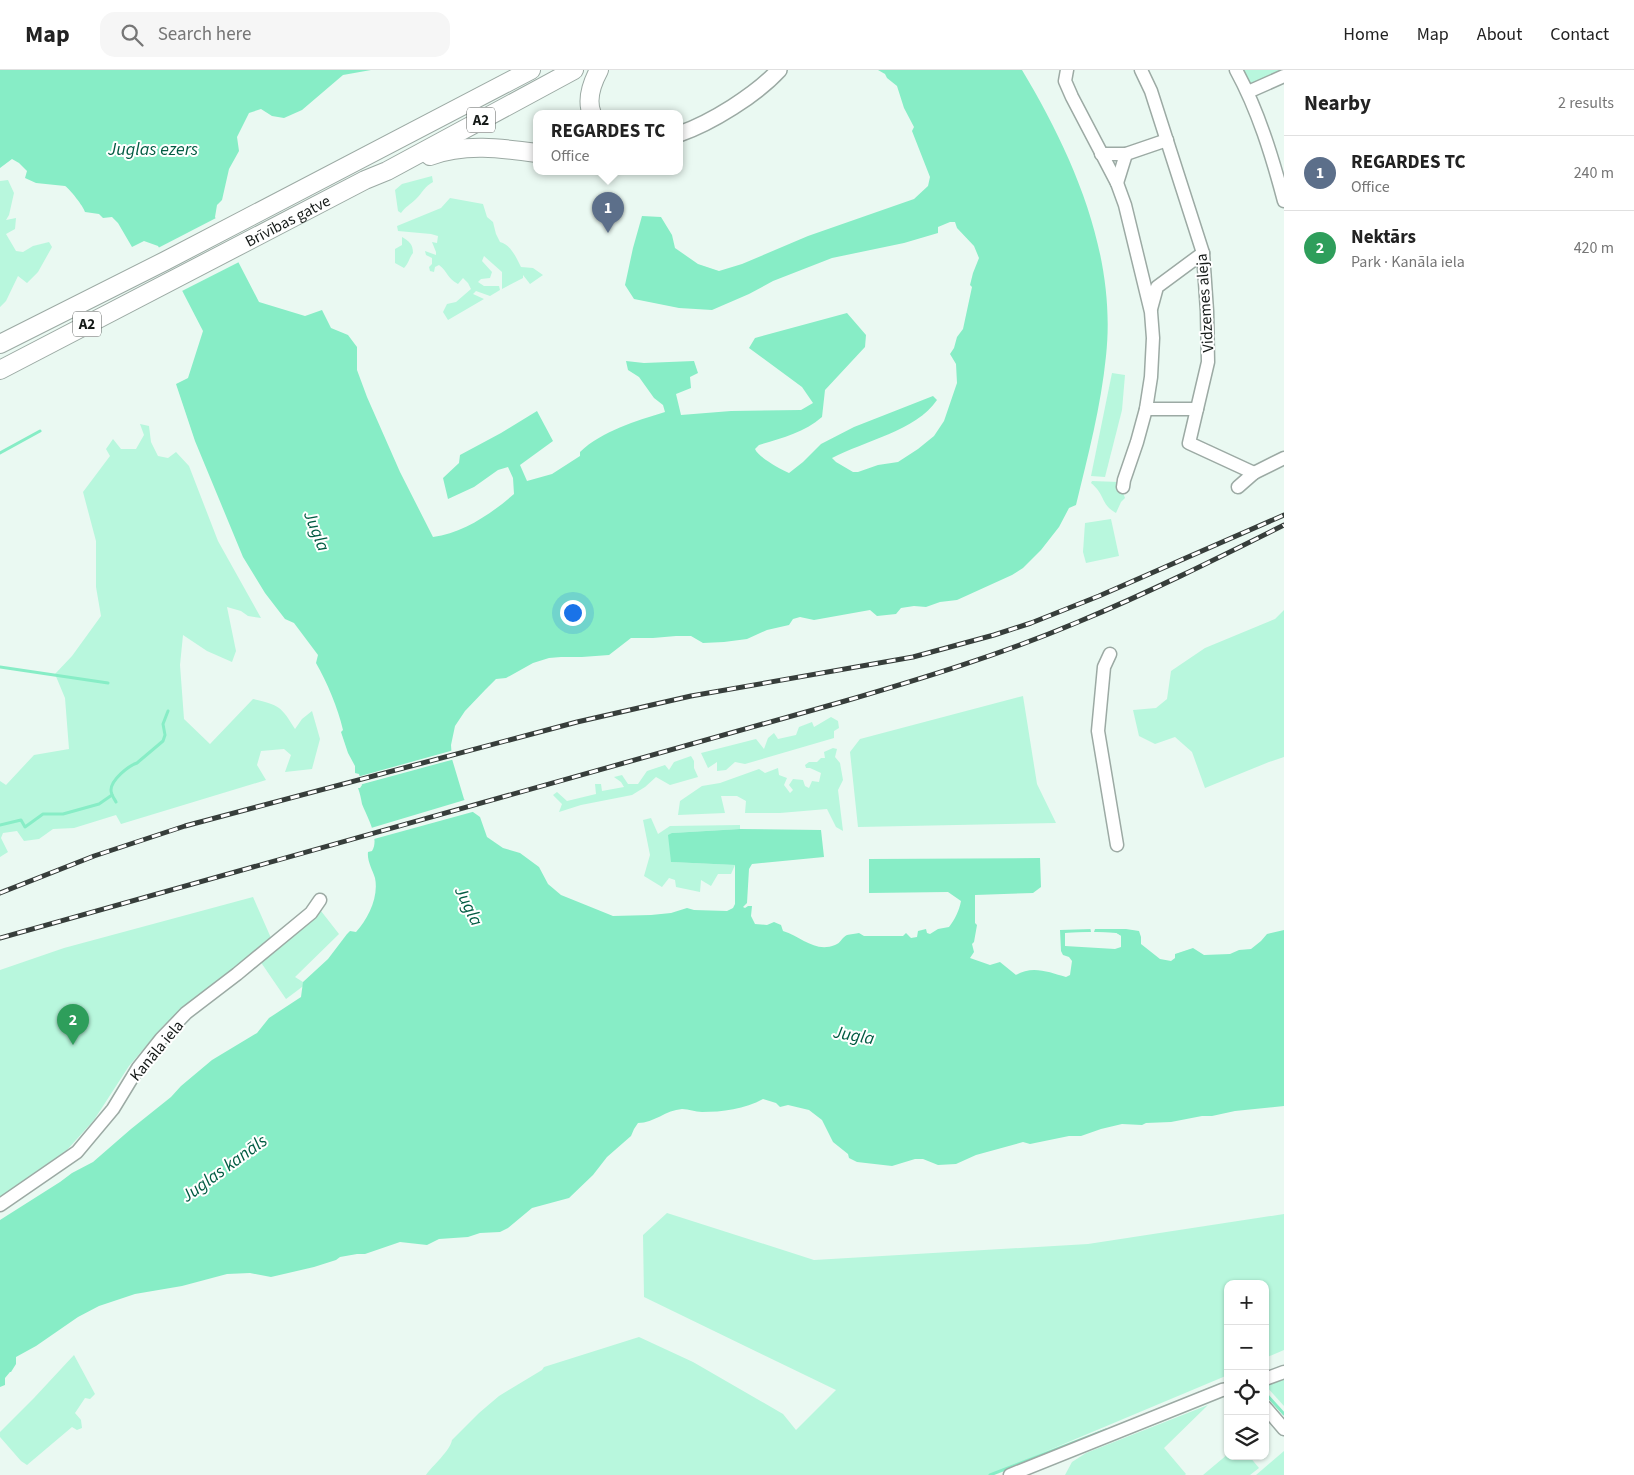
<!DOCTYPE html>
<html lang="en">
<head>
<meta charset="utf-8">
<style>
  :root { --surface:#fff; --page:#f6f6f6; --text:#222; --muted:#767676; --line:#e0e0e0; --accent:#c24390 }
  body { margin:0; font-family:"Source Sans 3",sans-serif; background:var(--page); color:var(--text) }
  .controls { position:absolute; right:15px; bottom:15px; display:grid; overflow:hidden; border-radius:10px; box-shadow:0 1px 4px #0004 }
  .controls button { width:45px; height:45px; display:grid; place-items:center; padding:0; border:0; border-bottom:1px solid var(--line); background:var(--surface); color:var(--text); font:25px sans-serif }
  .you { position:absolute; left:572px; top:542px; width:18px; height:18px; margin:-12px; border:4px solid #fff; border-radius:50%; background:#1a73e8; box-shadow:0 0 0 8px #1a73e833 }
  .badge { display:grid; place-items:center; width:32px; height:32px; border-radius:50%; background:var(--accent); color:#fff; font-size:16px; font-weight:700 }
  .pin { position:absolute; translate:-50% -41px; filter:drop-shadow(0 1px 2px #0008) }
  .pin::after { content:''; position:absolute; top:26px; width:18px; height:15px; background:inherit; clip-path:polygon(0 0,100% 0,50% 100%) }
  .popup { position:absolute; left:533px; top:40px; width:150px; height:65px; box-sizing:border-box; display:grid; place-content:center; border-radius:10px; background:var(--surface); filter:drop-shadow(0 1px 4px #0005); font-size:16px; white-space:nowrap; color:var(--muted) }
  .popup b { font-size:19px; color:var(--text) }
  .popup::after { content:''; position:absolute; left:50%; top:100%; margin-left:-10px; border:10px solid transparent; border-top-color:var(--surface) }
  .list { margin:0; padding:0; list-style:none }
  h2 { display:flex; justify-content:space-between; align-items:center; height:65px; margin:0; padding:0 20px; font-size:21px }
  h2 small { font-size:16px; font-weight:400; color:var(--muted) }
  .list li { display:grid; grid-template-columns:32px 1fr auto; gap:15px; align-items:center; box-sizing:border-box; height:75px; padding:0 20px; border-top:1px solid var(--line) }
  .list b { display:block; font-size:19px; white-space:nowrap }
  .list p { margin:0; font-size:16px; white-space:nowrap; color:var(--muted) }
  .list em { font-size:16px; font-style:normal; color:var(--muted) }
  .icon { flex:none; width:28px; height:28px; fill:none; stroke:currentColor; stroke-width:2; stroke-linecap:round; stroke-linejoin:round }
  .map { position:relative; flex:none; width:1284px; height:1405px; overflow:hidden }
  header { display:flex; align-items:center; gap:30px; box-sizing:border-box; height:70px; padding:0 25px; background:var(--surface); border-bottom:1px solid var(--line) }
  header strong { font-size:24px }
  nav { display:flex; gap:28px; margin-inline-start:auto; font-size:18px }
  .search { width:350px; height:45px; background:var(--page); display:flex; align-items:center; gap:12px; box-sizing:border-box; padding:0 18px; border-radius:15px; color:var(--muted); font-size:19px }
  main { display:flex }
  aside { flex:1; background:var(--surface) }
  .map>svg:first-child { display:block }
  .green { fill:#b8f7dd }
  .water { fill:#87edc6 }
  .pier { fill:#eaf9f2; fill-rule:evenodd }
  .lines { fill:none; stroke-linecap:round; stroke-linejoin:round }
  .stream { stroke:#87edc6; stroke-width:3 }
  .minor-casing { stroke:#9caaa4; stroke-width:15 }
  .major-casing { stroke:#9caaa4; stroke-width:18 }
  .highway-casing { stroke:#9caaa4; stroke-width:20 }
  .minor { stroke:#fff; stroke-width:12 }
  .major { stroke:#fff; stroke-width:15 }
  .highway { stroke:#fff; stroke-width:18 }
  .rail-casing { stroke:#373e3b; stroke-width:5 }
  .rail { stroke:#fff; stroke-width:3; stroke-dasharray:9; stroke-linecap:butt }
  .labels { text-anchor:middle; stroke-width:4; stroke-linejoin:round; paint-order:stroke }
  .shield { fill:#fff; stroke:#5b5f5d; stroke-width:1 }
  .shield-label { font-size:15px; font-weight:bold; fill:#151a18 }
  .street-label { font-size:16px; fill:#151a18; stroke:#fff }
  .water-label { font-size:18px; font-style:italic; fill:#015b42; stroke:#fff }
</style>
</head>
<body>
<header>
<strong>Map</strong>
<div class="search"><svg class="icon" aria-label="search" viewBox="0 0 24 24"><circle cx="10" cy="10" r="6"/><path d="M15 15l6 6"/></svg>Search here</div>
<nav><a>Home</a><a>Map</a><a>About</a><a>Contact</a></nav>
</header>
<main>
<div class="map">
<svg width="1284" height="1405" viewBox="0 0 1284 1405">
  <rect width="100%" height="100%" fill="#eaf9f2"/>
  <g class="green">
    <path d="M 1239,0 L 1284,0 L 1249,18 Z"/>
    <path d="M 432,106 L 433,112 C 425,116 422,123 416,129 C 411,134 405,137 401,143 L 398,141 L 395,120 L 402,114 Z"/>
    <path d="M 8,110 L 14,123 L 9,145 L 6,150 L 16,148 L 15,159 L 6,164 L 16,181 L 23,182 L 33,176 L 49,172 L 52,177 L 38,202 L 27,213 L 18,206 L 6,231 L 0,237 L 0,111 Z"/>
    <path d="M 450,128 L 483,134 L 487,147 L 493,152 L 496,164 L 500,172 C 511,175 516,187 521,197 L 533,198 L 543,205 L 530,214 L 523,205 L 523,208 L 502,219 L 502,202 L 484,186 L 482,191 L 492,202 L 490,208 L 481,209 L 478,212 L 484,216 L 499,216 L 500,220 L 490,226 L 476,221 L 473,224 L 484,229 L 448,250 L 443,242 L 447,234 L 456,232 L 471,219 L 468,213 L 463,208 L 458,214 C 447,208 448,202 439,195 L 435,197 L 434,202 L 430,201 L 429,197 L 432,194 L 432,188 L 426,185 L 425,181 L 436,185 L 436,182 L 432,172 L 437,173 L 438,166 L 431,164 L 398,161 L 397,156 L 441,138 Z"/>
    <path d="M 402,167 C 409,171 413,174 413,183 C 409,188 409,193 404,198 L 395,193 L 395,179 L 402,175 Z"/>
    <path d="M 1112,303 L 1125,305 L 1122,340 L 1105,407 L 1091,406 Z"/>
    <path d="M 140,354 L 149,356 L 151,372 L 158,386 L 168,388 L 176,382 L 189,396 L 218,471 L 261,548 L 248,546 L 241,541 L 227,537 L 236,581 L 232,592 L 207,581 L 183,565 L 180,595 L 184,649 L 210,674 L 253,629 C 279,635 281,636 295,659 L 302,649 L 312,641 L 320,669 L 312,699 L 285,702 L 291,685 L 284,679 L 261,681 L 257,695 L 266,710 L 121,754 L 116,745 L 74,758 L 53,759 L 39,769 L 24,771 L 17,761 L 3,763 L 1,768 L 8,782 L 0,787 L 0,711 L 6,715 L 34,685 L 69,679 L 65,628 L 55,604 L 72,586 L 101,546 L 96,517 L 96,471 L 83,422 L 110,386 L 106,379 L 113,369 L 121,379 L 136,379 L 144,365 Z"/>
    <path d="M 1092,411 L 1119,412 L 1125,428 L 1121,432 L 1116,443 C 1101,435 1105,424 1091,413 Z"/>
    <path d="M 1111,449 L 1119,486 L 1086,493 L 1083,482 L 1085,453 Z"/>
    <path d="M 1284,540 L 1284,687 L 1269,692 L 1205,718 L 1192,682 L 1175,667 L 1155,674 L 1139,666 L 1133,640 L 1156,638 L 1167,629 L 1171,601 L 1205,578 L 1275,549 Z"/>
    <path d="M 1023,626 L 1037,714 L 1056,753 L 858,757 L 850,682 L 860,669 Z"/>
    <path d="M 831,647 L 838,651 L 839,658 L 834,661 L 834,668 L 745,694 L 735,692 L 726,700 L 717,701 L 717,692 L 708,698 L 701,683 L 756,669 L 764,679 L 768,668 L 774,663 L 778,669 L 796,665 L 799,657 L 812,652 L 814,657 Z"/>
    <path d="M 833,678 L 837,679 L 835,687 L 840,693 L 843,710 L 838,720 L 843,761 L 836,757 L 827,739 L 780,743 L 745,743 L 746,731 L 737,726 L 721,726 L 725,743 L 678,745 L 680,731 L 702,716 L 720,713 L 759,699 L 765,703 L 778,698 L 779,705 L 787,708 L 784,715 L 790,723 L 793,720 L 789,715 L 793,709 L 803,710 L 805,716 L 809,718 L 812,711 L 819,712 L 821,703 L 810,698 L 806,698 L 805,695 L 809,692 L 817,692 L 821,688 L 825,688 L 824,682 Z"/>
    <path d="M 691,686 L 694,691 L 694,698 L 698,707 L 670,715 L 656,707 L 645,717 L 632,725 L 581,735 L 559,742 L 562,734 L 553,725 L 557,722 L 567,731 L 596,724 L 595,714 L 601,714 L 602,721 L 624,717 L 621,712 L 614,707 L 622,705 L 628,714 L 638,714 L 647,701 L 665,695 L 669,700 L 674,692 Z"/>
    <path d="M 651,748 L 658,764 L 670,756 L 740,755 L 740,759 L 672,763 L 671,792 L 735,795 L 731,804 L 718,804 L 711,816 L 701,810 L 700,822 L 676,817 L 675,810 L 669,808 L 662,817 L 644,806 L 650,785 L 643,750 Z"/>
    <path d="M 253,827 L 271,868 L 164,955 L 129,996 L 94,1050 L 67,1080 L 0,1127 L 0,900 L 64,878 Z"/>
    <path d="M 321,841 L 339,864 L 295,907 L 303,912 L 310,911 L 286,929 L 260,891 Z"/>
    <path d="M 667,1143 L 814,1190 L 1088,1174 L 1284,1144 L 1284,1280 L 1265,1288 L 1265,1214 L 1228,1214 L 1228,1305 L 990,1405 L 426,1405 C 433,1395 450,1381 452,1370 L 479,1343 L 499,1326 L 542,1300 L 544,1297 L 639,1267 L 693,1292 L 783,1344 L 796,1360 L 836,1320 L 644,1227 L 643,1165 Z"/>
    <path d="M 74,1285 L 95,1324 L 90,1329 L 85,1328 L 75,1343 L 81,1350 L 82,1358 L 77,1360 L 72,1357 L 27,1395 L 21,1391 L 0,1367 L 0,1362 L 34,1328 Z"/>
    <path d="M 1284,1306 L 1284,1336 L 1265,1315 L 1265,1313 Z"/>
    <path d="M 1208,1335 L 1164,1378 L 1186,1404 L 1185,1405 L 1065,1405 L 1072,1392 L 1086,1383 Z"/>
    <path d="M 1284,1381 L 1284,1405 L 1256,1405 Z"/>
    <path d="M 1228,1384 L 1228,1386 L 1249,1386 L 1259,1398 L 1250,1405 L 1203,1405 Z"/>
  </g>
  <path class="water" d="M 0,0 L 371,0 L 343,5 L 302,40 L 284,48 L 272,46 L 261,39 L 249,43 L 237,67 L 239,81 L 229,99 L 222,130 L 217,135 L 215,147 L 259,232 L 305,246 L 322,240 L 331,258 L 348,265 L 357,277 L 357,300 L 367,327 L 400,402 L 433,467 C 463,463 491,444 514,424 L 513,408 L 508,397 L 498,400 L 474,417 L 448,429 L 443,408 L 459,393 L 460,385 L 501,363 L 537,341 L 553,371 L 520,395 L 527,411 L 552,404 L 580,386 L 580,382 C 602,361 636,351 665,342 L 663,335 L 654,328 L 639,307 L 628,300 L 626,291 L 644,293 L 694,291 L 698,303 L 690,307 L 691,318 L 676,324 L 681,345 L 731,341 L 801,340 L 813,333 L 802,317 L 749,278 L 755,268 L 847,243 L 866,265 L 865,277 L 825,320 L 822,347 C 804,363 781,368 759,375 L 755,379 C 758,387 780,399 789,403 L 803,392 L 821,374 L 854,357 L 933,326 L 937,330 C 916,361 864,371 832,388 L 836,392 L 853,402 L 858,402 L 878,395 L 898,392 L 918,379 L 934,366 L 944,351 L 957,313 L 956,294 L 950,284 L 954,278 L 957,267 L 963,259 L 972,217 L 970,215 L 973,203 L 979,188 L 974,176 L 957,158 L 955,152 L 950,152 L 938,157 L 938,163 L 904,173 L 832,188 L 773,211 L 749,224 L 712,240 L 679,238 L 634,229 L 625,215 L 633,178 L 642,146 L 661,147 L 672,165 L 675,178 L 698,194 L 719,201 L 742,194 L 808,166 L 914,129 L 928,116 L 930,107 L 912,61 L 914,57 L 904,38 L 897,16 L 887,8 L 885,4 L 878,0 L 1022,0 C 1073,85 1117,185 1106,286 C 1101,336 1088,386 1076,435 L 1069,438 L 1059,457 L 1041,480 L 1023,498 L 1012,505 L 957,530 L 940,532 L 926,537 L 914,536 L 901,538 L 896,544 L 877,546 L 870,540 L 814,550 L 800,547 L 793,549 L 789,555 L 767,560 L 747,569 L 724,572 L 703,573 L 691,566 L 676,566 L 653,568 L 631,568 L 609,585 L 582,587 L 561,587 L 549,588 L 533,593 L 506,608 L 496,609 L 486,619 L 465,641 L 455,656 L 451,675 L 452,689 L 464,729 L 473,742 L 480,747 L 487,767 L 503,778 L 520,783 L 539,797 L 548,814 L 561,825 L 613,846 L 651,845 L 671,843 L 687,838 L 694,840 L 727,841 L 733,838 L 735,834 L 735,795 L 671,792 L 668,765 L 672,763 L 740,759 L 821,760 L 824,787 L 752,794 L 749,799 L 747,833 L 743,837 L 745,838 L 748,836 L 752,836 L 751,846 L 755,854 L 767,855 L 774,852 L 781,855 L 783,861 C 802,867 815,883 835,875 C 841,873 842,867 847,865 C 850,864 856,864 859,863 L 864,866 L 903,866 L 906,863 L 911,868 L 917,867 L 918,861 L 926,859 L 927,863 L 930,864 L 938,859 L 949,857 C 955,849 959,841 961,831 L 948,822 L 869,823 L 869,789 L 1040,788 L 1041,817 L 1033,823 L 975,825 L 975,853 L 977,855 L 974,872 L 972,874 L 974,882 L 970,888 L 990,895 L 1000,892 L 1016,905 C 1032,895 1049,902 1066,907 L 1070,905 L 1072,891 L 1069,887 L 1063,885 L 1061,881 L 1060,860 L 1092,859 L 1092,862 L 1065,863 L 1065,875 L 1121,877 L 1121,866 L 1116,863 L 1093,862 L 1093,859 L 1126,859 L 1139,861 L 1141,867 L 1141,874 L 1160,889 L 1171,891 L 1175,888 L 1175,884 L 1193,878 L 1204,885 L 1230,884 L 1239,880 L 1251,879 L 1261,871 L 1267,864 L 1284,860 L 1284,1036 L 1235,1041 L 1212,1046 L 1202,1046 L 1171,1052 L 1146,1053 L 1142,1055 L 1122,1054 L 1101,1059 L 1081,1066 L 1069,1066 L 1030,1074 L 1023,1072 L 976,1085 L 956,1094 L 938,1095 L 923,1089 L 915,1089 L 892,1096 L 857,1092 L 849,1088 L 848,1084 L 833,1072 L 822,1050 L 809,1040 L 788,1035 L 780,1037 L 776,1033 L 763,1029 C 745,1039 722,1042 702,1042 C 695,1042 689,1039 682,1039 C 666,1040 654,1053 638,1053 L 634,1059 L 631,1066 L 607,1087 L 593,1105 L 569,1128 L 532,1138 L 508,1158 L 500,1162 L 480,1163 L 468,1167 L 439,1169 L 427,1175 L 400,1172 L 365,1184 L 357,1184 L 340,1187 L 336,1190 L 314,1197 L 271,1207 L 250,1203 L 227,1204 L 182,1216 L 135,1224 L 99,1236 L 78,1247 L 36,1276 L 16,1287 L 16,1294 L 11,1302 L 10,1302 L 5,1308 L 5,1315 L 0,1317 L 0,1150 L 60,1112 L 72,1103 L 93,1092 L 131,1059 L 171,1027 L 181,1016 L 212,990 L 257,963 L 269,948 L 301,927 L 303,912 L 328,889 L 347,864 L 350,861 L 356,862 C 368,849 379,827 375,808 C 372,799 367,791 368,782 L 372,781 C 380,768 367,747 362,734 C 361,729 360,723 358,718 L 360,718 L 362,715 L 359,704 L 355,703 L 355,696 L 348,683 L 341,662 L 343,660 C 338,638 327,612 316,593 L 318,585 L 294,553 L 285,549 L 265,523 L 243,487 L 195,371 L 176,314 L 188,308 L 203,261 C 188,232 174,204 158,176 L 144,171 L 132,177 L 118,153 L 112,147 L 103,148 L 99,144 L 85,142 C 84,137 69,118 65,116 L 36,113 L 25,108 L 27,101 L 19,93 L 12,89 L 0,98 Z"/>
  <g class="pier">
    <path d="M 218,147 L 241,191 L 180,222 L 158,178 Z"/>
    <path d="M 454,680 L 455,689 L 359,715 L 357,707 Z"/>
    <path d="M 468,729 L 476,741 L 374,769 L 371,758 Z"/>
    <path d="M 1096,856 L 1094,862 L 1116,863 L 1121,866 L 1121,877 L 1115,879 L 1065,876 L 1065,863 L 1091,862 L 1090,857 ZM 1068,865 L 1116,865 L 1118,867 L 1118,875 L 1114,876 L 1070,874 L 1067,874 Z"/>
  </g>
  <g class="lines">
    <g class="stream">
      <path d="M 0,383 L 40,361"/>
      <path d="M 0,597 L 108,613"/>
      <path d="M 116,732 C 114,728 111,725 111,720 C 111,710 128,696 137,693 L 163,671 L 165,665 L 163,654 L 168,641"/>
      <path d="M 0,755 L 21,750 L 25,757 L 43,744 L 63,744 L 99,734 L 112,725"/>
      <path d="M 1265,1323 L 1284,1344"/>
      <path d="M 990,1405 L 1106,1360"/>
    </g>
    <defs>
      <g id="minor">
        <path d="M 1067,0 L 1065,11 L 1072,27 L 1117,113 L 1125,135 L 1151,242 L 1153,268 L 1151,307 L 1146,339 L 1137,372 L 1124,410 L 1123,417"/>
        <path d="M 1141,0 L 1151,21 L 1203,183 L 1207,241 L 1208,292 L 1189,373 L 1254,403"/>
        <path d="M 1236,0 C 1258,40 1272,86 1284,131"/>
        <path d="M 1248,22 L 1284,6"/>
        <path d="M 1101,84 L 1126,84 L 1167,70"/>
        <path d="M 1117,113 L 1126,84"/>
        <path d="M 1151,239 L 1157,217 L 1203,183"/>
        <path d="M 1146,339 L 1197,339"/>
        <path d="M 1238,417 L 1254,403 L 1284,388"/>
        <path d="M 1110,584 L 1104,597 L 1098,661 L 1117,775"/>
        <path d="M 0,1135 L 77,1082 L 113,1039 L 138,998 L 161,969 L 186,943 L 237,904 L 311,843 L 320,830"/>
        <path d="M 1265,1309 L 1284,1302"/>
        <path d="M 1265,1337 L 1284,1359"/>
        <path d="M 1010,1405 L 1222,1320 L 1228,1319"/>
      </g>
      <path id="major" d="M 679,64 C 711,53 756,25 779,0"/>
      <g id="highway">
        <path d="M 592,44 C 586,30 592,13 599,0"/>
        <path d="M 430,86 C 464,73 501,78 537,83"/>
        <path d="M 0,274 L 165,191 L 531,0"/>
        <path id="s1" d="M 0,300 L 365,110 L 387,101 L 574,0"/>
      </g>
    </defs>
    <use href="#minor" class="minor-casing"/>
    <use href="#major" class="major-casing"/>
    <use href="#highway" class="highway-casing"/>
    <use href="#minor" class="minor"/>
    <use href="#major" class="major"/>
    <use href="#highway" class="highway"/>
    <defs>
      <g id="rail">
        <path d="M 0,823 L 94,786 L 185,756 L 577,652 L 691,626 L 913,587 L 994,565 L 1031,553 L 1099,526 L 1284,445"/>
        <path d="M 0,868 L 845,631 C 924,608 1002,584 1078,552 C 1148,523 1216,489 1284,455"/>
      </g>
    </defs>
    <use href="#rail" class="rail-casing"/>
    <use href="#rail" class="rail"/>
  </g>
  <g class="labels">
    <g class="shield">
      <rect x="467" y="37.5" width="28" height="25" rx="4"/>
      <rect x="73" y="241.5" width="28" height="25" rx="4"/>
    </g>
    <g class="shield-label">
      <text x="481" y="55">A2</text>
      <text x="87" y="259">A2</text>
    </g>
    <g class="street-label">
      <text dy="6" stroke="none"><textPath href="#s1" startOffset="324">Brīvības gatve</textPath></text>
      <text transform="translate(1204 233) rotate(-94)" y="6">Vidzemes aleja</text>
      <text transform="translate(156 980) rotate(-50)" y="6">Kanāla iela</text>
    </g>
    <g class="water-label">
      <text x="153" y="85">Juglas ezers</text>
      <text transform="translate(317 461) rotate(68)" y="6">Jugla</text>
      <text transform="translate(469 836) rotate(64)" y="6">Jugla</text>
      <text transform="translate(854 965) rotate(10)" y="6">Jugla</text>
      <text transform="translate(224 1098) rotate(-36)" y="6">Juglas kanāls</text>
    </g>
  </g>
</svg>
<div class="controls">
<button>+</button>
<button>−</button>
<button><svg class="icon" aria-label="locate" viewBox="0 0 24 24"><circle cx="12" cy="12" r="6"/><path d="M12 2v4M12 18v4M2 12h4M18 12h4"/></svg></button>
<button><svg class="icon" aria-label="layers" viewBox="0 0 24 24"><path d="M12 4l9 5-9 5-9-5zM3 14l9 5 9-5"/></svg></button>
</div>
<div class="you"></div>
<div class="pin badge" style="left:608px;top:163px;background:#5c6f8a">1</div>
<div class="popup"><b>REGARDES TC</b>Office</div>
<div class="pin badge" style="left:73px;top:975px;background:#2e9e5b">2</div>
</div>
<aside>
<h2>Nearby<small>2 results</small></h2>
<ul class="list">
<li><span class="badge" style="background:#5c6f8a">1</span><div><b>REGARDES TC</b><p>Office</p></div><em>240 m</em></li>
<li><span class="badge" style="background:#2e9e5b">2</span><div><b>Nektārs</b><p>Park · Kanāla iela</p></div><em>420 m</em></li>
</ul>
</aside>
</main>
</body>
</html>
